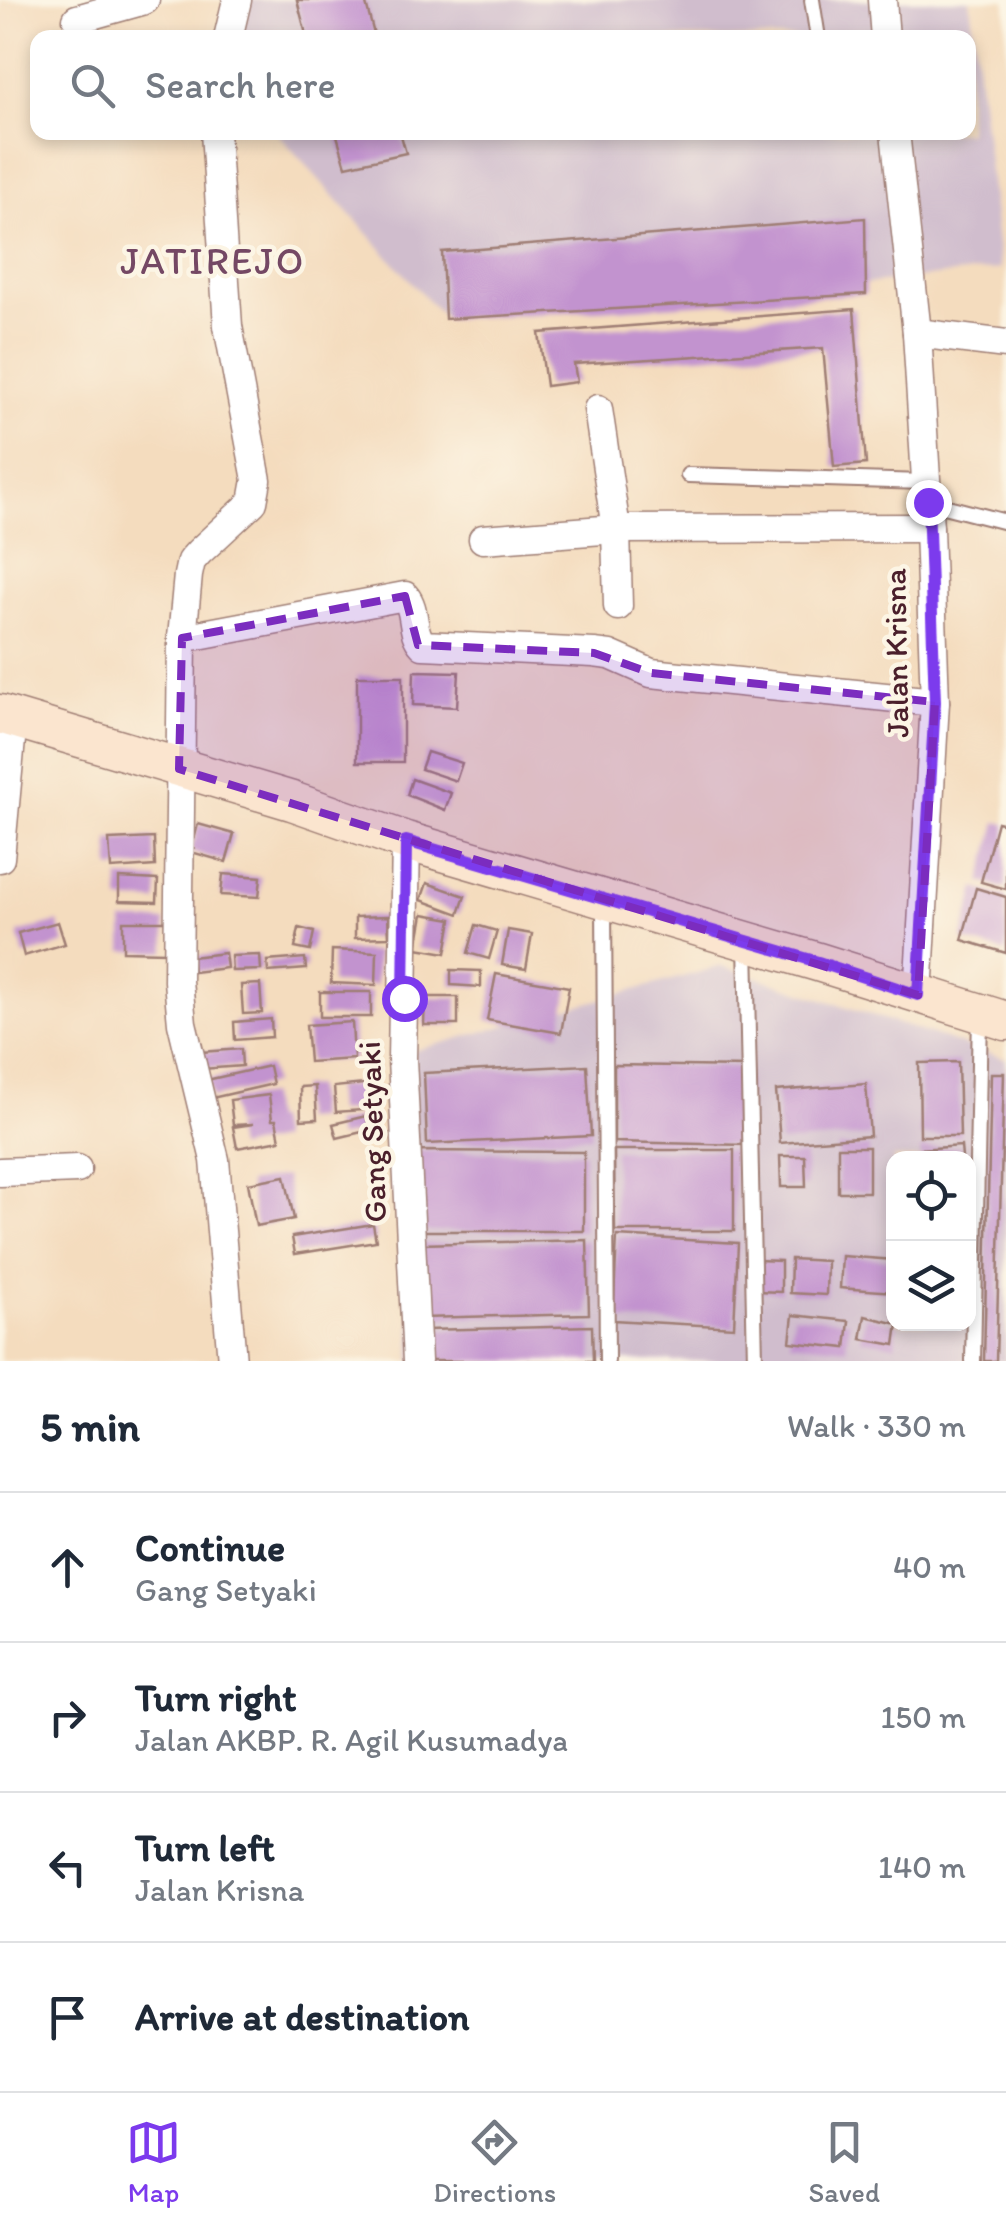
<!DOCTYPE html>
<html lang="en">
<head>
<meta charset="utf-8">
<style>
  :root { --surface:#fff; --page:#f2f2f3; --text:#1f2937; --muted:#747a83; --line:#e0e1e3; --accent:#7c3aed }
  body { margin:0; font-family:Itim,sans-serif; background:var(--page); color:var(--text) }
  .controls { position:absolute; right:30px; bottom:30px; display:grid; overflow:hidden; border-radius:20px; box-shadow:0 5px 15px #0003 }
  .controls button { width:90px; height:90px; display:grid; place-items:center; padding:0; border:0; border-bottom:2px solid var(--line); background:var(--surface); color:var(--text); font:50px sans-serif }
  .stop { position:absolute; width:30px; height:30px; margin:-22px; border:8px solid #7c3aed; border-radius:50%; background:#fff }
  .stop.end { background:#7c3aed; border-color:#fff; box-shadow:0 2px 10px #0008 }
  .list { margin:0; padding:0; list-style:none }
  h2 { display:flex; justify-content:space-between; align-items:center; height:130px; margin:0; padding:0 40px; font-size:42px }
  h2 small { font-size:32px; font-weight:400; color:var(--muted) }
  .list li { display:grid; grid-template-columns:65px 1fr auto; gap:30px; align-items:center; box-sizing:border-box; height:150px; padding:0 40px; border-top:2px solid var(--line) }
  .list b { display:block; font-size:38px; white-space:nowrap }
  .list p { margin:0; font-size:32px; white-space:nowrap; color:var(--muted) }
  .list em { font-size:32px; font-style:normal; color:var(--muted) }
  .icon { flex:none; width:55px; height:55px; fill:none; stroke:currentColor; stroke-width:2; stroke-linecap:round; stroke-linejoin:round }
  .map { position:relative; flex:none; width:1006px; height:1361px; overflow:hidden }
  .search { position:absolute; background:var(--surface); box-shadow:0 5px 15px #0003; left:30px; right:30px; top:30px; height:110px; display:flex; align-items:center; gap:25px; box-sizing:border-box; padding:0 35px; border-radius:20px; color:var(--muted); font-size:38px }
  .sheet { height:730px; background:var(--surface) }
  nav { display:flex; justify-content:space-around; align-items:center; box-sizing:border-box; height:140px; border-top:2px solid var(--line); background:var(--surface); font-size:28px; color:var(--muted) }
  nav a { display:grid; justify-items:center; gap:5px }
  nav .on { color:var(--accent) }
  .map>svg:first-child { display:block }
  .industrial { fill:#d0bdcd; fill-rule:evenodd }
  .building { fill:#c293cf }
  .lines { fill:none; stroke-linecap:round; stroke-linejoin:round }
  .lane-casing { stroke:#9f7e74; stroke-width:18 }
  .street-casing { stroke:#9f7e74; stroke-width:31 }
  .secondary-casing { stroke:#9f7e74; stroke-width:41 }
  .lane { stroke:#fff; stroke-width:14 }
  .street { stroke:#fff; stroke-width:28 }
  .secondary { stroke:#fbe5cf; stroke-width:38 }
  .route { stroke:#7c3aed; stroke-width:12 }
  .marked { fill:#7b2cbf; fill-opacity:0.2; stroke:#7b2cbf; stroke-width:8; stroke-dasharray:20 12; stroke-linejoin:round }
  .labels { text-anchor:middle; stroke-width:9; stroke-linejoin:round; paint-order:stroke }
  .street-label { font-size:32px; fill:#4a1f2b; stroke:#fcf5e5 }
  .quarter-label { font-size:38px; letter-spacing:2.5px; fill:#744864; stroke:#fcf5e5 }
</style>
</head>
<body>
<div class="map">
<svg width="1006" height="1361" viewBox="0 0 1006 1361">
  <rect width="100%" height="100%" fill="#fcf5e5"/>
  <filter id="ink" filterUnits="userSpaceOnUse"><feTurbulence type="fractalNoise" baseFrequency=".01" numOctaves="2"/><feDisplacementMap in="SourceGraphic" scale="20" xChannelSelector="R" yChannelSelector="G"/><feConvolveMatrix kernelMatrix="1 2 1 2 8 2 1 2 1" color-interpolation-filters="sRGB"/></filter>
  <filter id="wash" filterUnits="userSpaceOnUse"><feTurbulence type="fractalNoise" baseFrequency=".0048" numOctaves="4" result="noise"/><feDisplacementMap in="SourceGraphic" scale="40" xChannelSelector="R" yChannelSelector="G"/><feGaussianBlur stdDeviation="2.25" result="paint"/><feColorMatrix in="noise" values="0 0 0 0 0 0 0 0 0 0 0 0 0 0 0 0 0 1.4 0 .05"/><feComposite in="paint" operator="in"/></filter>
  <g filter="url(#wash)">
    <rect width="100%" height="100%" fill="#f4dcbe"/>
    <g class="industrial">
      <path d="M 243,0 L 970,0 L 1000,269 L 666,306 L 445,319 L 277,133 L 968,132 L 968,38 L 234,38 Z"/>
      <path d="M 722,966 L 1006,1059 L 1006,1361 L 411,1361 L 413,1051 ZM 894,1158 L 968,1158 L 968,1324 L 894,1324 Z"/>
    </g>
    <g id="blocks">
      <g class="building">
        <path d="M 297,0 L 365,0 L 375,38 L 307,38 Z"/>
        <path d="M 336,132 L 400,132 L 406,153 L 346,166 Z"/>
        <path d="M 865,218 L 866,294 L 445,319 L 442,252 Z"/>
        <path d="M 854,309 L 866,464 L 834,467 L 823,348 L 574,364 L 577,382 L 546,386 L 539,333 Z"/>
        <path d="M 414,671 L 459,672 L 457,707 L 413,705 Z"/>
        <rect x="357" y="676" width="46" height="86"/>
        <path d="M 427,752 L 462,763 L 456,781 L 421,769 Z"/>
        <path d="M 412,779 L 451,793 L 445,810 L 407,795 Z"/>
        <path d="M 997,822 L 1006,824 L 1006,889 L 981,882 Z"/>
        <path d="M 198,824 L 234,834 L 226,862 L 191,852 Z"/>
        <path d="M 154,838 L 155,866 L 111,869 L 109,840 Z"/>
        <path d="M 223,874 L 261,877 L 259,897 L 221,895 Z"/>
        <path d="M 119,878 L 158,880 L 157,902 L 119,901 Z"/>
        <path d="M 427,883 L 465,896 L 459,914 L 421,900 Z"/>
        <path d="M 976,888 L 1006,897 L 1006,953 L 962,940 Z"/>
        <path d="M 423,914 L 452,919 L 446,953 L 417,948 Z"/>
        <path d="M 388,916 L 389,937 L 355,938 L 355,917 Z"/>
        <path d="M 123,921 L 165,921 L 166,952 L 123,951 Z"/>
        <path d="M 58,922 L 65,944 L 24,956 L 18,933 Z"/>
        <path d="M 476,925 L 497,931 L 489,959 L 468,953 Z"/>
        <path d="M 299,928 L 314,932 L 310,951 L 295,948 Z"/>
        <path d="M 508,930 L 532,934 L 526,969 L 502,965 Z"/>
        <path d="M 332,950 L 377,952 L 376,985 L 331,983 Z"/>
        <path d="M 225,953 L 227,968 L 193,972 L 191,957 Z"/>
        <path d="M 260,955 L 261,970 L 232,971 L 231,956 Z"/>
        <path d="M 305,958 L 306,969 L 268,972 L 267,961 Z"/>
        <path d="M 451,970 L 481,971 L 481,987 L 451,985 Z"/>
        <path d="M 496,974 L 569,987 L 561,1033 L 487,1020 Z"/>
        <path d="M 260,984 L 262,1013 L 243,1014 L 241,985 Z"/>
        <rect x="320" y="992" width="51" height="25"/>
        <path d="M 425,997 L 458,997 L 458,1025 L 424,1025 Z"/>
        <path d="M 271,1019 L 272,1037 L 235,1040 L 234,1022 Z"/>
        <path d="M 352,1022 L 354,1059 L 309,1062 L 306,1025 Z"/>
        <path d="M 241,1049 L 242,1066 L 202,1069 L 201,1052 Z"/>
        <path d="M 958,1062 L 960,1136 L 920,1136 L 919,1063 Z"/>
        <path d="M 587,1065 L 591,1136 L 427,1144 L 424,1073 Z"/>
        <path d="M 614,1065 L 748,1067 L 747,1145 L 614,1142 Z"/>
        <path d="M 269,1066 L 273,1084 L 212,1098 L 207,1080 Z"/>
        <path d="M 991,1073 L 1004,1073 L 996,1361 L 984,1361 Z"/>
        <path d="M 373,1083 L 375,1109 L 336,1112 L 334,1087 Z"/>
        <path d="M 866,1084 L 870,1136 L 780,1143 L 776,1091 Z"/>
        <path d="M 315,1086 L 317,1119 L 301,1120 L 300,1087 Z"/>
        <path d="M 269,1095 L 272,1120 L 276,1120 L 280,1140 L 237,1148 L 233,1127 L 253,1124 L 233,1125 L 230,1100 Z"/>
        <path d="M 366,1116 L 370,1130 L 337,1138 L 333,1124 Z"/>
        <path d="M 961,1146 L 962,1158 L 921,1158 L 920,1149 Z"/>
        <rect x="838" y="1147" width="31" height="45"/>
        <path d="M 614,1150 L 734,1150 L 734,1231 L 615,1231 Z"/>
        <path d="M 415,1151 L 584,1152 L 584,1231 L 416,1231 Z"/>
        <path d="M 780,1156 L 805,1156 L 806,1187 L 781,1187 Z"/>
        <path d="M 285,1176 L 294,1219 L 256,1226 L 248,1183 Z"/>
        <path d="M 373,1224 L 376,1241 L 295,1254 L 292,1237 Z"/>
        <path d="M 617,1236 L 738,1243 L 734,1327 L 613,1320 Z"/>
        <path d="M 587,1240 L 589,1314 L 421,1318 L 420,1244 Z"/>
        <path d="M 842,1256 L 894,1260 L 894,1292 L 840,1288 Z"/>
        <path d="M 791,1259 L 827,1261 L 826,1295 L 790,1293 Z"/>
        <path d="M 757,1260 L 781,1261 L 781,1292 L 757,1291 Z"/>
        <path d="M 793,1315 L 849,1321 L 846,1348 L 790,1342 Z"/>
        <path d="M 865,1316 L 898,1324 L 895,1345 L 861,1339 Z"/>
        <path d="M 592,1326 L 593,1361 L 426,1361 L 425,1330 Z"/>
      </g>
    </g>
  </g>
  <g filter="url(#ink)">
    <use href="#blocks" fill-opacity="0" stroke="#9f7e74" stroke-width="2.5"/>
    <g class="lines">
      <defs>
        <g id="lane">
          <path d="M 812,0 L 818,38"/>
          <path d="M 688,475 L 924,482"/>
          <path d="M 928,502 L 1006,522"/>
          <path d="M 604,902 L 607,1361"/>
          <path d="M 746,942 L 755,1361"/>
          <path d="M 973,1361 L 980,1014"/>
        </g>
        <g id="street">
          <path d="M 882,0 L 885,38"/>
          <path d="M 77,19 L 145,0"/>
          <path d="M 228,38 L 237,0"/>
          <path d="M 215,132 L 228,326 L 257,480 L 253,502 L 199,552 L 191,561 L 188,575 L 182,638 L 178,981 L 182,1023 L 215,1160 L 232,1361"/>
          <path d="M 895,132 L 917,333 L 929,528 L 935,702 L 918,995"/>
          <path d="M 917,333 L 1006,344"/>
          <path d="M 598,409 L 616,529 L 618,606"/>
          <path d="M 483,539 L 616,529 L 929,528"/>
          <path d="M 182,638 L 405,596 C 417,610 410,632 423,645 L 594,653 L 610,655 L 651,673 L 935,702"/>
          <path d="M 406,841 L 402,1059 L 417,1361"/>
          <path d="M 0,858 L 13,718"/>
          <path d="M 0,1172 L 77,1169"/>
        </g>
        <path id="secondary" d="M 0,714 L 292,801 L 406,841 L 818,962 L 1006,1021"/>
      </defs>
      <use href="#lane" class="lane-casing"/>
      <use href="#street" class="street-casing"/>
      <use href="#secondary" class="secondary-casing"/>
      <use href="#lane" class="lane"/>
      <use href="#street" class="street"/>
      <use href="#secondary" class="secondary"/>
    </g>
  </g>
  <g class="lines" filter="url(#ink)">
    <path class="route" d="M 404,998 L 406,841 L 818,962 L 918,995 L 935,702 L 928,502"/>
  </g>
  <path class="marked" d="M 405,596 L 418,645 L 594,653 L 651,673 L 935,702 L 918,995 L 179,769 L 182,638 Z"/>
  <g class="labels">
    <g class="street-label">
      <text transform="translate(896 653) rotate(-91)" y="11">Jalan Krisna</text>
      <text transform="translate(372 1132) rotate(-92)" y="11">Gang Setyaki</text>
    </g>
    <g class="quarter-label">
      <text x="213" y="274">JATIREJO</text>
    </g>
  </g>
</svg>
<div class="controls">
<button><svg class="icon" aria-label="locate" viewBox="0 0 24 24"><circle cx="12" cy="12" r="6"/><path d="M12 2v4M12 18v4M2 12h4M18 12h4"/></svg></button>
<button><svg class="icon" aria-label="layers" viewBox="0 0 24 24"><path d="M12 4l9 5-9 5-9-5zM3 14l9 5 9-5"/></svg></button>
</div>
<div class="stop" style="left:404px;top:998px"></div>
<div class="stop end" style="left:928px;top:502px"></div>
<div class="search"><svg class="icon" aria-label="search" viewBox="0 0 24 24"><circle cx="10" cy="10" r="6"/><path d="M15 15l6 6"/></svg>Search here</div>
</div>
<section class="sheet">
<h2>5 min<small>Walk · 330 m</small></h2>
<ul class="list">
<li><svg class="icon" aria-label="ahead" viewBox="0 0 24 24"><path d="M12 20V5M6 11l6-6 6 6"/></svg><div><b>Continue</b><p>Gang Setyaki</p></div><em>40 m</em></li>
<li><svg class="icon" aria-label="right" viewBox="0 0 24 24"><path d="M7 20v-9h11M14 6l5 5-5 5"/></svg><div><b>Turn right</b><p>Jalan AKBP. R. Agil Kusumadya</p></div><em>150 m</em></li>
<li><svg class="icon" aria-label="left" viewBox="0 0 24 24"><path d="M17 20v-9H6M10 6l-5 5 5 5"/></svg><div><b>Turn left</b><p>Jalan Krisna</p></div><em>140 m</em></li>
<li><svg class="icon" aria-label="arrive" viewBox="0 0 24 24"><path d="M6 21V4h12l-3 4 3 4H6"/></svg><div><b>Arrive at destination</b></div></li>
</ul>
</section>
<nav>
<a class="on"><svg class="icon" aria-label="map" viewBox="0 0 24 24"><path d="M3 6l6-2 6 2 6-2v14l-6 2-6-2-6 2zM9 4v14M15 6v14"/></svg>Map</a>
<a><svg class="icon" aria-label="directions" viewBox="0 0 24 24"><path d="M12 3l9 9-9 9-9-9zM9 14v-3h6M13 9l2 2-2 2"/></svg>Directions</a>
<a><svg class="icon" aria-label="saved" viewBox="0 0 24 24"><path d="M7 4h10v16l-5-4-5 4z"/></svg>Saved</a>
</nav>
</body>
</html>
